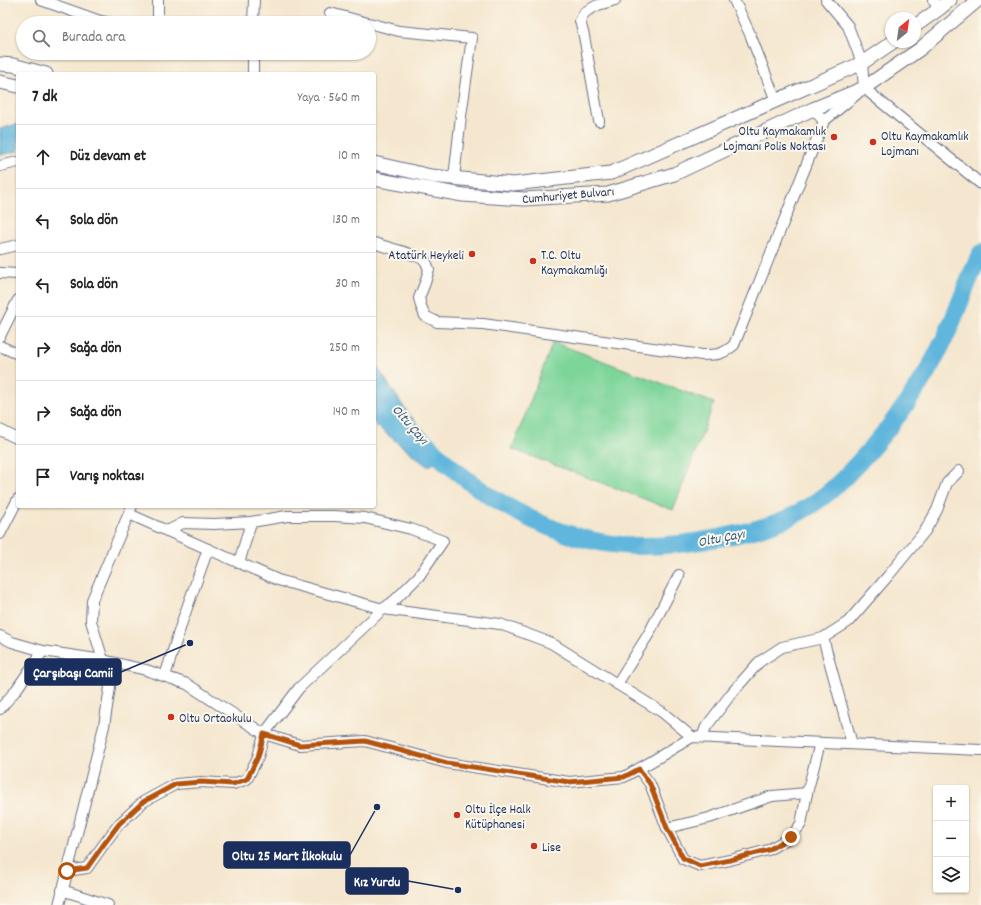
<!DOCTYPE html>
<html lang="tr">
<head>
<meta charset="utf-8">
<style>
  :root { --surface:#fff; --page:#f6f6f6; --text:#222; --muted:#767676; --line:#e0e0e0 }
  body { margin:0; font-family:Dekko,sans-serif; background:var(--page); color:var(--text) }
  .controls { position:absolute; right:12px; bottom:12px; display:grid; overflow:hidden; border-radius:4px; box-shadow:0 1px 3px #0004 }
  .controls button { width:36px; height:36px; display:grid; place-items:center; padding:0; border:0; border-bottom:1px solid var(--line); background:var(--surface); color:var(--text); font:20px sans-serif }
  .compass { position:absolute; left:885px; top:12px; width:36px; height:36px; border-radius:50%; background:var(--surface); box-shadow:0 1px 3px #0004; rotate:29deg }
  .stop { position:absolute; width:12px; height:12px; margin:-9px; border:3px solid #b45309; border-radius:50%; background:#fff }
  .stop.end { background:#b45309; border-color:#fff; box-shadow:0 1px 4px #0008 }
  .list { margin:0; padding:0; list-style:none }
  h2 { display:flex; justify-content:space-between; align-items:center; height:52px; margin:0; padding:0 16px; font-size:17px }
  h2 small { font-size:13px; font-weight:400; color:var(--muted) }
  .list li { display:grid; grid-template-columns:26px 1fr auto; gap:12px; align-items:center; box-sizing:border-box; height:64px; padding:0 16px; border-top:1px solid var(--line) }
  .list b { display:block; font-size:15px; white-space:nowrap }
  .list em { font-size:13px; font-style:normal; color:var(--muted) }
  .icon { flex:none; width:22px; height:22px; fill:none; stroke:currentColor; stroke-width:2; stroke-linecap:round; stroke-linejoin:round }
  .map { position:relative; flex:none; width:981px; height:905px; overflow:hidden }
  .search { position:absolute; background:var(--surface); box-shadow:0 1px 3px #0004; left:16px; top:16px; width:360px; height:44px; display:flex; align-items:center; gap:10px; box-sizing:border-box; padding:0 14px; border-radius:22px; color:var(--muted); font-size:15px }
  .panel { position:absolute; background:var(--surface); box-shadow:0 1px 3px #0004; left:16px; top:72px; width:360px; height:436px; border-radius:4px }
  .map>svg:first-child { display:block }
  .green { fill:#7ed59a; stroke:#4c827c }
  .water { fill:#60b6dc; stroke:#3e729d }
  .lines { fill:none; stroke-linecap:round; stroke-linejoin:round }
  .river { stroke:#60b6dc; stroke-width:18 }
  .minor-casing { stroke:#676f86; stroke-width:12 }
  .major-casing { stroke:#676f86; stroke-width:15 }
  .minor { stroke:#fff; stroke-width:10 }
  .major { stroke:#fff; stroke-width:13 }
  .route { stroke:#b45309; stroke-width:5 }
  .poi-dot { fill:#c8321e; stroke:#fbf7ec; stroke-width:1.5 }
  .labels { text-anchor:middle; stroke-width:4; stroke-linejoin:round; paint-order:stroke }
  .poi-label { font-size:13px; fill:#1b2f5e; stroke:#fbf7ec; text-anchor:start }
  .street-label { font-size:13px; fill:#1b2f5e; stroke:#fbf7ec }
  .water-label { font-size:14px; font-style:italic; fill:#305884; stroke:#fbf7ec }
  .leader { fill:none; stroke:#1b2f5e; stroke-width:1.5 }
  .callout-dot { fill:#1b2f5e; stroke:#fbf7ec; stroke-width:1.5 }
  .callout { fill:#1b2f5e; stroke:#1b2f5e; stroke-width:1.5 }
  .callout-label { font-size:14px; text-anchor:middle; font-weight:bold; fill:#fff }
</style>
</head>
<body>
<div class="map">
<svg width="981" height="905" viewBox="0 0 981 905">
  <rect width="100%" height="100%" fill="#fbf7ec"/>
  <filter id="ink" filterUnits="userSpaceOnUse"><feTurbulence type="fractalNoise" baseFrequency=".025" numOctaves="2"/><feDisplacementMap in="SourceGraphic" scale="8" xChannelSelector="R" yChannelSelector="G"/><feConvolveMatrix kernelMatrix="1 2 1 2 8 2 1 2 1" color-interpolation-filters="sRGB"/></filter>
  <filter id="wash" filterUnits="userSpaceOnUse"><feTurbulence type="fractalNoise" baseFrequency=".012" numOctaves="4" result="noise"/><feDisplacementMap in="SourceGraphic" scale="16" xChannelSelector="R" yChannelSelector="G"/><feGaussianBlur stdDeviation="0.9" result="paint"/><feColorMatrix in="noise" values="0 0 0 0 0 0 0 0 0 0 0 0 0 0 0 0 0 1.4 0 .05"/><feComposite in="paint" operator="in"/></filter>
  <g filter="url(#wash)">
    <rect width="100%" height="100%" fill="#f5e7cf"/>
    <path class="green" d="M 553,342 L 714,403 L 673,510 L 512,449 Z"/>
    <g class="water">
      <path d="M 18,124 L 18,151 L 0,155 L 0,129 Z"/>
      <path d="M 374,362 L 407,412 L 449,458 L 427,466 L 377,426 L 374,422 Z"/>
    </g>
    <g class="lines">
      <path class="river" d="M 426,443 C 475,494 548,538 620,545 C 654,548 689,544 723,537 C 770,528 808,515 843,479 C 881,440 918,394 942,344 C 957,314 966,283 981,253"/>
    </g>
  </g>
  <g filter="url(#ink)">
    <g class="lines">
      <defs>
        <g id="minor">
          <path d="M 41,0 L 100,21 L 112,23"/>
          <path d="M 734,0 L 750,34 L 776,101"/>
          <path d="M 826,0 L 848,26 L 862,63 L 864,88 L 981,184"/>
          <path d="M 933,0 L 939,9"/>
          <path d="M 330,13 L 368,23"/>
          <path d="M 158,23 L 158,0"/>
          <path d="M 253,23 L 254,0"/>
          <path d="M 369,23 L 399,31 L 472,38 L 461,116 L 454,178"/>
          <path d="M 253,53 L 253,74"/>
          <path d="M 599,121 L 584,36 L 580,21 L 585,12 L 598,5 L 615,0"/>
          <path d="M 824,121 L 857,94"/>
          <path d="M 0,166 L 18,162"/>
          <path d="M 374,243 C 391,249 409,252 425,260 L 429,269 L 425,283 L 419,298 L 421,306 L 425,316 L 437,322 L 483,324 L 702,355 C 717,355 722,355 734,345 L 824,121 L 813,109"/>
          <path d="M 0,249 L 18,245"/>
          <path d="M 0,273 L 18,274"/>
          <path d="M 0,336 L 18,300"/>
          <path d="M 0,346 L 18,354"/>
          <path d="M 0,430 L 18,439"/>
          <path d="M 129,514 L 278,580 L 383,609 L 500,624 L 551,643 L 662,712 L 692,737"/>
          <path d="M 0,534 L 18,499"/>
          <path d="M 239,563 L 251,522"/>
          <path d="M 0,636 L 12,642 L 43,651 L 103,660 L 146,670 L 187,684 L 264,734 L 300,745 L 365,741 L 447,763 L 569,782 L 624,777 L 654,760 L 692,737 L 981,750"/>
          <path d="M 823,638 L 852,744"/>
          <path d="M 165,676 L 183,619 L 208,549"/>
          <path d="M 617,684 L 648,635 L 679,575"/>
          <path d="M 0,709 L 16,690 L 43,651"/>
          <path d="M 702,737 L 706,727 L 731,694 L 759,662 L 782,647 L 823,638 L 848,622 L 888,576 L 925,531 L 937,510 L 947,483 L 959,471"/>
          <path d="M 639,769 L 650,784 L 667,828 L 683,859 L 700,866 L 730,860 L 768,850 L 791,837 L 801,824 L 807,793 L 820,743"/>
          <path d="M 667,828 L 709,818 L 772,796 L 807,793"/>
          <path d="M 67,871 L 87,868 L 104,844 L 119,824 L 143,802 L 176,784 L 201,782 L 233,784 L 247,779 L 258,757 L 264,734 L 299,688 L 383,609 L 395,600 L 419,576 L 443,541 L 411,529 L 365,518 L 334,516 L 287,516 L 251,522 L 214,524 L 183,523 L 167,531"/>
          <path d="M 62,890 L 108,905"/>
          <path d="M 59,905 L 104,726 L 110,687 L 103,660 L 91,621 L 92,600 L 132,506"/>
        </g>
        <g id="major">
          <path d="M 915,26 L 939,9 L 950,0"/>
          <path d="M 0,64 L 13,65 L 46,74"/>
          <path d="M 0,82 L 18,86"/>
          <path d="M 374,163 L 431,176 L 513,184 L 611,173 L 862,63 L 893,42"/>
          <path d="M 374,179 L 463,195 L 524,199 L 608,194 L 674,174 L 813,109 L 864,88 L 920,49 L 978,0"/>
        </g>
      </defs>
      <use href="#minor" class="minor-casing"/>
      <use href="#major" class="major-casing"/>
      <use href="#minor" class="minor"/>
      <use href="#major" class="major"/>
    </g>
  </g>
  <g class="lines" filter="url(#ink)">
    <path class="route" d="M 67,871 L 87,868 L 104,844 L 119,824 L 143,802 L 176,784 L 201,782 L 233,784 L 247,779 L 258,757 L 264,734 L 300,745 L 365,741 L 447,763 L 569,782 L 624,777 L 639,769 L 650,784 L 667,828 L 683,858 L 700,866 L 730,860 L 768,850 L 791,837"/>
  </g>
  <g class="poi-dot">
    <circle cx="834" cy="137" r="4"/>
    <circle cx="873" cy="142" r="4"/>
    <circle cx="472" cy="254" r="4"/>
    <circle cx="533" cy="261" r="4"/>
    <circle cx="171" cy="717" r="4"/>
    <circle cx="457" cy="815" r="4"/>
    <circle cx="534" cy="846" r="4"/>
  </g>
  <g class="labels">
    <g class="poi-label">
      <text x="826" y="135" text-anchor="end">Oltu Kaymakamlık<tspan x="826" dy="15">Lojmanı Polis Noktası</tspan></text>
      <text x="881" y="140">Oltu Kaymakamlık<tspan x="881" dy="15">Lojmanı</tspan></text>
      <text x="464" y="259" text-anchor="end">Atatürk Heykeli</text>
      <text x="541" y="259">T.C. Oltu<tspan x="541" dy="15">Kaymakamlığı</tspan></text>
      <text x="179" y="722">Oltu Ortaokulu</text>
      <text x="465" y="813">Oltu İlçe Halk<tspan x="465" dy="15">Kütüphanesi</tspan></text>
      <text x="542" y="851">Lise</text>
    </g>
    <g class="street-label">
      <text transform="translate(568 194) rotate(-5)" y="5">Cumhuriyet Bulvarı</text>
    </g>
    <g class="water-label">
      <text transform="translate(411 424) rotate(49)" y="5">Oltu Çayı</text>
      <text transform="translate(721 537) rotate(-11)" y="5">Oltu Çayı</text>
    </g>
  </g>
  <path class="leader" d="M190 643L121 672M377 807L350 855M458 890L408 881"/>
  <g class="callout-dot">
    <circle cx="190" cy="643" r="4"/>
    <circle cx="377" cy="807" r="4"/>
    <circle cx="458" cy="890" r="4"/>
  </g>
  <g class="callout">
    <rect x="25" y="659" width="96" height="26" rx="4"/>
    <rect x="224" y="842" width="126" height="26" rx="4"/>
    <rect x="346" y="868" width="62" height="26" rx="4"/>
  </g>
  <g class="callout-label">
    <text x="73" y="677">Çarşıbaşı Camii</text>
    <text x="287" y="860">Oltu 25 Mart İlkokulu</text>
    <text x="377" y="886">Kız Yurdu</text>
  </g>
</svg>
<div class="controls">
<button>+</button>
<button>−</button>
<button><svg class="icon" aria-label="layers" viewBox="0 0 24 24"><path d="M12 4l9 5-9 5-9-5zM3 14l9 5 9-5"/></svg></button>
</div>
<svg class="compass" viewBox="-18 -18 36 36"><path d="M0-13l5 13h-10z" fill="#e53935"/><path d="M0 13l5-13h-10z" fill="#767676"/></svg>
<div class="stop" style="left:67px;top:871px"></div>
<div class="stop end" style="left:791px;top:837px"></div>
<div class="search"><svg class="icon" aria-label="search" viewBox="0 0 24 24"><circle cx="10" cy="10" r="6"/><path d="M15 15l6 6"/></svg>Burada ara</div>
<section class="panel">
<h2>7 dk<small>Yaya · 560 m</small></h2>
<ul class="list">
<li><svg class="icon" aria-label="ahead" viewBox="0 0 24 24"><path d="M12 20V5M6 11l6-6 6 6"/></svg><div><b>Düz devam et</b></div><em>10 m</em></li>
<li><svg class="icon" aria-label="left" viewBox="0 0 24 24"><path d="M17 20v-9H6M10 6l-5 5 5 5"/></svg><div><b>Sola dön</b></div><em>130 m</em></li>
<li><svg class="icon" aria-label="left" viewBox="0 0 24 24"><path d="M17 20v-9H6M10 6l-5 5 5 5"/></svg><div><b>Sola dön</b></div><em>30 m</em></li>
<li><svg class="icon" aria-label="right" viewBox="0 0 24 24"><path d="M7 20v-9h11M14 6l5 5-5 5"/></svg><div><b>Sağa dön</b></div><em>250 m</em></li>
<li><svg class="icon" aria-label="right" viewBox="0 0 24 24"><path d="M7 20v-9h11M14 6l5 5-5 5"/></svg><div><b>Sağa dön</b></div><em>140 m</em></li>
<li><svg class="icon" aria-label="arrive" viewBox="0 0 24 24"><path d="M6 21V4h12l-3 4 3 4H6"/></svg><div><b>Varış noktası</b></div></li>
</ul>
</section>
</div>
</body>
</html>
